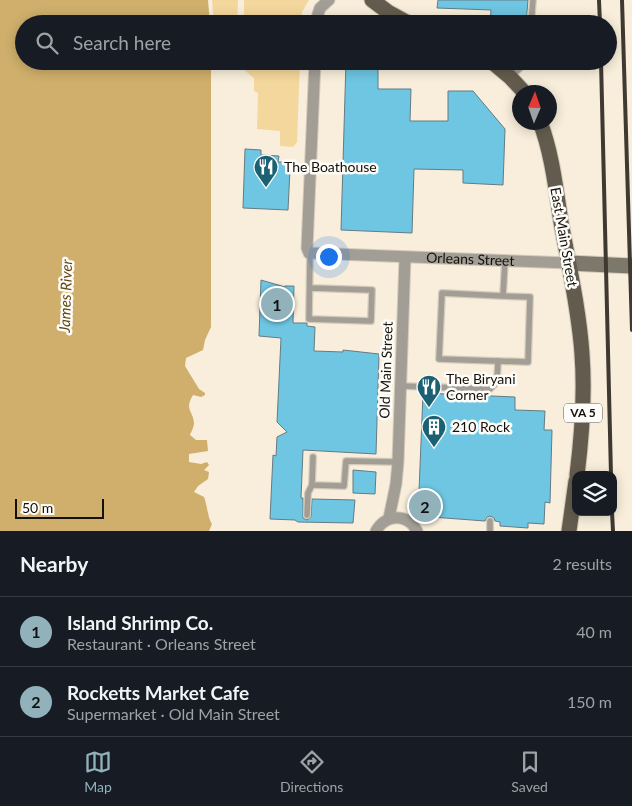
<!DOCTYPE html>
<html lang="en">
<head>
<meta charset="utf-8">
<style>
  :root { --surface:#171b24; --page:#20242c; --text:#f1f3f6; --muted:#9ea1a6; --line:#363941; --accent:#91b1bb }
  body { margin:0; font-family:Lato,sans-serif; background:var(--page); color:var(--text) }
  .controls { position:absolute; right:15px; bottom:15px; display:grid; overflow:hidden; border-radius:10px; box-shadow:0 2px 12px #0003 }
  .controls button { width:45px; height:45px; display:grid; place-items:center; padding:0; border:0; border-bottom:1px solid var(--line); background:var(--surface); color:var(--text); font:25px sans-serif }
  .compass { position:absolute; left:512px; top:85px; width:45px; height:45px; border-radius:50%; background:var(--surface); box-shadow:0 2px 12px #0003; rotate:2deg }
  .scale { position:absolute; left:15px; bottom:12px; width:89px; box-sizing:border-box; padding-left:5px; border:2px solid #14100a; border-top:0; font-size:14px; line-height:18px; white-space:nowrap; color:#14100a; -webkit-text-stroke:4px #fefcf8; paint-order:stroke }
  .you { position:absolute; left:328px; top:256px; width:18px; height:18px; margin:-12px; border:4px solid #fff; border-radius:50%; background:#1a73e8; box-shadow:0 0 0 8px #1a73e833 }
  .badge { display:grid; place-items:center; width:32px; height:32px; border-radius:50%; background:var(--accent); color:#111; font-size:16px; font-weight:700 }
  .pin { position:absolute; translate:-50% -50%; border:2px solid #fff; box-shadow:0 1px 5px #0006 }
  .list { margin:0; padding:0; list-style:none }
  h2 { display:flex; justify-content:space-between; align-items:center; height:65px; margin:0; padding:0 20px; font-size:21px }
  h2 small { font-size:16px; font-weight:400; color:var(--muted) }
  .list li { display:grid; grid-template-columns:32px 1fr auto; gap:15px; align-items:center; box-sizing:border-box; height:70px; padding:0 20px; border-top:1px solid var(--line) }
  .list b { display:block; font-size:19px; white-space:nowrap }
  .list p { margin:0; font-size:16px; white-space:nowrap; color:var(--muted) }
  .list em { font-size:16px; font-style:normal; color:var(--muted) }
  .icon { flex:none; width:28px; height:28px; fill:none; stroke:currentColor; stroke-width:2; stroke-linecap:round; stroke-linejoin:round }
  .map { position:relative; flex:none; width:632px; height:531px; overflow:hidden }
  .search { position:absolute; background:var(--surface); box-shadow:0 2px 12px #0003; left:15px; right:15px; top:15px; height:55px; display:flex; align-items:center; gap:12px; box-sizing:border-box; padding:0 18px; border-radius:28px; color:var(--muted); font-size:19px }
  .sheet { height:205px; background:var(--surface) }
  nav { display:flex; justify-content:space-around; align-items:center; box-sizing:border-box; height:70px; border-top:1px solid var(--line); background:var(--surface); font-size:14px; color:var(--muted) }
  nav a { display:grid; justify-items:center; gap:2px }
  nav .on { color:var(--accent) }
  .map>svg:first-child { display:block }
  .green { fill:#f4d79c }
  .water { fill:#cfaf6b }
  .building { fill:#6ec6e2; stroke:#657b83 }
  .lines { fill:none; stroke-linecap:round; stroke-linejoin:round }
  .lane-casing { stroke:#d4caba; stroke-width:8 }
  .street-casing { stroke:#d4caba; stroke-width:13 }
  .secondary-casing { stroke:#d4caba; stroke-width:17 }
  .primary-casing { stroke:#d4caba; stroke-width:17 }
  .lane { stroke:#a29e96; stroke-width:5.5 }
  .street { stroke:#a29e96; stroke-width:11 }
  .secondary { stroke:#7d786c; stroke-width:15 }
  .primary { stroke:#635c4e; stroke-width:15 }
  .rail { stroke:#3f3931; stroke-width:4 }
  .labels { text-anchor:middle; stroke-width:5; stroke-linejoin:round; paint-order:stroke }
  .shield { fill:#fefcf8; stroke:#5a5751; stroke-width:1 }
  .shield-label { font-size:12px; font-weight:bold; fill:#14100a }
  .poi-label { font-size:14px; fill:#14100a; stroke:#fefcf8; text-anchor:start }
  .street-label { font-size:14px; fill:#14100a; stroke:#fefcf8 }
  .water-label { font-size:15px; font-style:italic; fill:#5f4814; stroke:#fefcf8 }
</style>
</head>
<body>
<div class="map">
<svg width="632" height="531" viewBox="0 0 632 531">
  <rect width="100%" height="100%" fill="#f8eedb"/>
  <g class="green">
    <path d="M 212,0 L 238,0 L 237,24 L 214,24 Z"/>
    <path d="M 244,0 L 309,0 L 302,12 L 301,24 L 244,24 Z"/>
    <path d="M 243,61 L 300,61 L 297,142 L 293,147 L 280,146 L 280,131 L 257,129 L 258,93 L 254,91 L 254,78 L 243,69 Z"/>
  </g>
  <path class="water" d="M 0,0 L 208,0 L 210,24 L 24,24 L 24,61 L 211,61 L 211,327 L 205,340 L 203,350 L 186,358 L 185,366 L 199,389 L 205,393 L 205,395 L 201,397 L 193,395 C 184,410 193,410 194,423 C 194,427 191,432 190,435 L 196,440 L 207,440 L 208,451 L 189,454 L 189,462 L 201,464 L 207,462 L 209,465 L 204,470 L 209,472 L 208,479 L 198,486 L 194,492 L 204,497 C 207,504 208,519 212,524 L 209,531 L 0,531 Z"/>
  <g class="building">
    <path d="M 438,0 L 528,0 L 526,24 L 490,24 L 491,10 L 437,8 Z"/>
    <path d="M 346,61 L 378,61 L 378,89 L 411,89 L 410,121 L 448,121 L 448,91 L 473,91 L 505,129 L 503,185 L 463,183 L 463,170 L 414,169 L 412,233 L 341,230 Z"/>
    <path d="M 245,149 L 261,150 L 261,155 L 279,156 L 278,162 L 286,162 L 286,169 L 290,169 L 288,210 L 243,208 Z"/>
    <path d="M 261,280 L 285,287 L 285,286 L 294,286 L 293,323 L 307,323 L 307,326 L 315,327 L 314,351 L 343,352 L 343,350 L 379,354 L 376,454 L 303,450 L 301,498 L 303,498 L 303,518 L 307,520 L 311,517 L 312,499 L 355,500 L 353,523 L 298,522 L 295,520 L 270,519 L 273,455 L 276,456 L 277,437 L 287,432 L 277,422 L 281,338 L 259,336 Z"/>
    <path d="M 423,393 L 515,397 L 515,410 L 545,411 L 544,430 L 552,430 L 550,503 L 545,502 L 544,524 L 528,523 L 528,528 L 500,526 L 500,522 L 495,521 L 494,518 L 490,516 L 487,517 L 485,521 L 418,516 Z"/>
    <path d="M 353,470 L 376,472 L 375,494 L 353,493 Z"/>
  </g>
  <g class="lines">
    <defs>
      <g id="lane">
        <path d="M 531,24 L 533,0"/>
        <path d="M 512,76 L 527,61"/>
        <path d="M 310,254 L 309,319 L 371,321 L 372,290 L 311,288"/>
        <path d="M 503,296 L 530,297 L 528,362 L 439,359 L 442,293 L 503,296 L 505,261"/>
        <path d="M 401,386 L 490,389 L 497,382 L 498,361"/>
        <path d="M 313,457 L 312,485 L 344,486 L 346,461 L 398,462"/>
        <path d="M 307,515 L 308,493 L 312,485"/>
        <path d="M 490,531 L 490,521"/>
      </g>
      <g id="street">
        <path d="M 315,24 L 320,8 L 329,0"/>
        <path id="s1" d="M 315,61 L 307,248 L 309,253 L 569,263"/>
        <path d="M 389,518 L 396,484 L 398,462 L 405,258"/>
        <path d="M 376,531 C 386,514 407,513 417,531"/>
      </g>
      <path id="secondary" d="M 569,263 L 632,266"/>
      <g id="primary">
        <path d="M 372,0 L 388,12 L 410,24"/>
        <path d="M 491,61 L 510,77 L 524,92"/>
        <path d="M 540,122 C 552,153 556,190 561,222 C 569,266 579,310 582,354 C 585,394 582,435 577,475"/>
        <path d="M 569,531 L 576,481"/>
      </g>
    </defs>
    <use href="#lane" class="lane-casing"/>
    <use href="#street" class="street-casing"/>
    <use href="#secondary" class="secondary-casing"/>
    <use href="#primary" class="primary-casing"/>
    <use href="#lane" class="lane"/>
    <use href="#street" class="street"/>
    <use href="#secondary" class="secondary"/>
    <use href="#primary" class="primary"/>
    <g class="rail">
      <path d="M 599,0 L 600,24"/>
      <path d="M 622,0 L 632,330"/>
      <path d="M 601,61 L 611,475"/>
      <path d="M 612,512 L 613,531"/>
    </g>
  </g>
  <defs>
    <symbol id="restaurant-pin" viewBox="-11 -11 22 30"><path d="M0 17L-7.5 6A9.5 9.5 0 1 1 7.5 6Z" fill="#1c6073" stroke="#fefcf8"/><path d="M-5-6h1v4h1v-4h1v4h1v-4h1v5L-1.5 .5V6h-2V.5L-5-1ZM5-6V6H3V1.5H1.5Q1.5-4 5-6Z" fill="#fff"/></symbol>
    <symbol id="building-pin" viewBox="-11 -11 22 30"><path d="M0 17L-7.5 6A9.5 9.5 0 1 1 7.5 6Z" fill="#1c6073" stroke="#fefcf8"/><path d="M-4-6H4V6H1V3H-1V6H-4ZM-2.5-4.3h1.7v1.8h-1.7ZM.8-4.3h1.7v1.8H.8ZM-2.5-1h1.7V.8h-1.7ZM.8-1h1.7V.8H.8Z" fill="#fff"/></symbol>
  </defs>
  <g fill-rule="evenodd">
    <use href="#restaurant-pin" x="252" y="153" width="28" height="38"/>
    <use href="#restaurant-pin" x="415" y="373" width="28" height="38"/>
    <use href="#building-pin" x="420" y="413" width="28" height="38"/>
  </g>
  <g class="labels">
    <rect class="shield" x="564" y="403.5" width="38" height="19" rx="4"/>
    <g class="shield-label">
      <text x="583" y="417">VA 5</text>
    </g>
    <g class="poi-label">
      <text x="284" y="172">The Boathouse</text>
      <text x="446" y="384">The Biryani<tspan x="446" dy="16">Corner</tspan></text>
      <text x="452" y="432">210 Rock</text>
    </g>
    <g class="street-label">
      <text transform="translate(564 237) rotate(80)" y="5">East Main Street</text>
      <text dy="5" stroke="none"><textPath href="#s1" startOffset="354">Orleans Street</textPath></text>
      <text transform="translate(386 370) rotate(-88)" y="5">Old Main Street</text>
    </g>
    <g class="water-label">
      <text transform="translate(66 296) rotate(-88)" y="5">James River</text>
    </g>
  </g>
</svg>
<div class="controls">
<button><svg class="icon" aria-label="layers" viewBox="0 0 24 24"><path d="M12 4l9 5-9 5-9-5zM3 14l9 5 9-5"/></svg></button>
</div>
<svg class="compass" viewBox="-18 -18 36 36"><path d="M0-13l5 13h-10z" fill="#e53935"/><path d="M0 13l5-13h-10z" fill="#9ea1a6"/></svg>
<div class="scale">50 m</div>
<div class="you"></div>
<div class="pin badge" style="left:277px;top:304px">1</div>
<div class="pin badge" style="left:425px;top:506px">2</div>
<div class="search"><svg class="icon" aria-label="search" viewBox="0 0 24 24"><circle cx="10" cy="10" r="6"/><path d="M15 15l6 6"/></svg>Search here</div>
</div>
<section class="sheet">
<h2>Nearby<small>2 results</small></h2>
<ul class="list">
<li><span class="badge">1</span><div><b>Island Shrimp Co.</b><p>Restaurant · Orleans Street</p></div><em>40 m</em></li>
<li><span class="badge">2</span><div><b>Rocketts Market Cafe</b><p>Supermarket · Old Main Street</p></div><em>150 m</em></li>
</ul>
</section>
<nav>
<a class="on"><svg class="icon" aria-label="map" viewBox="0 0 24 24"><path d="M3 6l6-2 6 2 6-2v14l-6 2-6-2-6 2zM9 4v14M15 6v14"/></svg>Map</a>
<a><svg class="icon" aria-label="directions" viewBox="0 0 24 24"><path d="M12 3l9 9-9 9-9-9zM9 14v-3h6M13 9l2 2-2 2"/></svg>Directions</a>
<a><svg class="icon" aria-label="saved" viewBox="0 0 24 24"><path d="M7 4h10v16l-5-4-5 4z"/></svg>Saved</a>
</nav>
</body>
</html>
